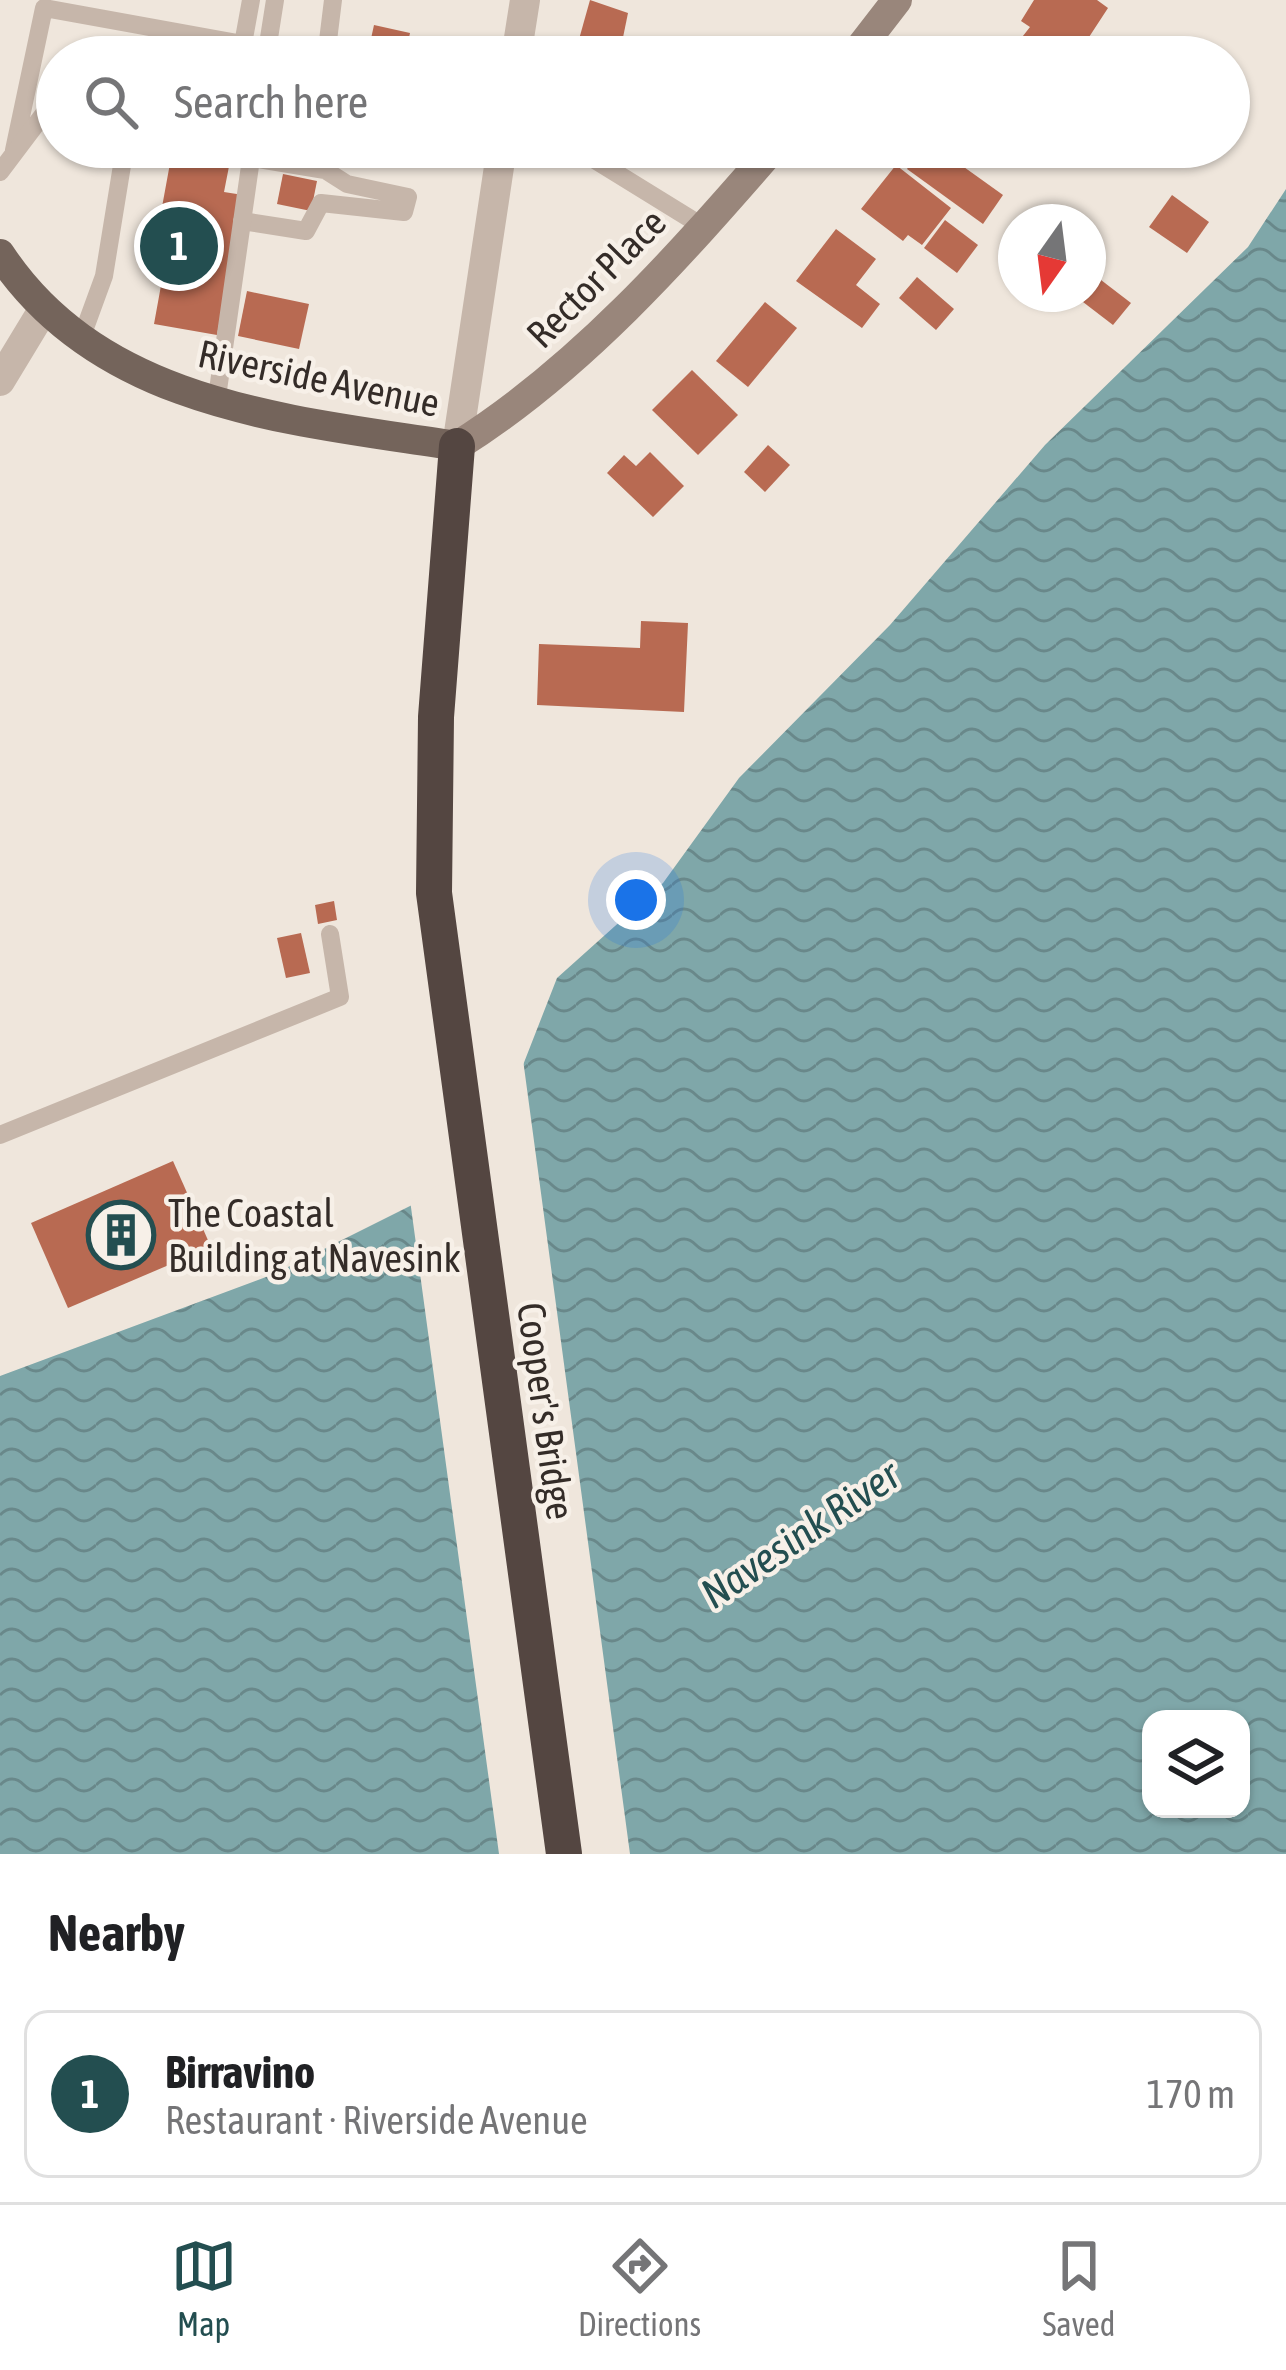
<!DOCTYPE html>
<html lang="en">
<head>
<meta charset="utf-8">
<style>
  :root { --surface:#fff; --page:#f2f2f2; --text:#202124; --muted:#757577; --line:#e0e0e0; --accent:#234e50 }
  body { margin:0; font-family:"Asap Condensed",sans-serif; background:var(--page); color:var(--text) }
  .controls { position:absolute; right:36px; bottom:36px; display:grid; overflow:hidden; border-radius:24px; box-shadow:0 3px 9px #0004 }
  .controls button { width:108px; height:108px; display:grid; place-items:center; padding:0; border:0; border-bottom:3px solid var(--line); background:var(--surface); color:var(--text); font:60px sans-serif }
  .compass { position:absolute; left:998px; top:204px; width:108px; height:108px; border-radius:50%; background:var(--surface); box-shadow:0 3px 9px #0004; rotate:194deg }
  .you { position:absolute; left:636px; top:900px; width:42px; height:42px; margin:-30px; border:9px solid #fff; border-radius:50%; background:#1a73e8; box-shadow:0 0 0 18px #1a73e833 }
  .badge { display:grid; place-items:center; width:78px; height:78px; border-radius:50%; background:var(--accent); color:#fff; font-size:39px; font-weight:700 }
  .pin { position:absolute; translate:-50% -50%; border:6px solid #fff; box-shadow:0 3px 12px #0006 }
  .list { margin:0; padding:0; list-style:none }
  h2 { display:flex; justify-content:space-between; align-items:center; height:156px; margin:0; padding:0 48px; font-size:51px }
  h2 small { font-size:39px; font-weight:400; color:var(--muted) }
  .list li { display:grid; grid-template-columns:78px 1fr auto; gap:36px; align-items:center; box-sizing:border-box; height:168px; margin:0 24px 24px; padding:0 24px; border:3px solid var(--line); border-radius:24px }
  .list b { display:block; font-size:45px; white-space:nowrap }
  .list p { margin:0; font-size:39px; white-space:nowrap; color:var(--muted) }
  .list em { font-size:39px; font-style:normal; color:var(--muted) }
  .icon { flex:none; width:66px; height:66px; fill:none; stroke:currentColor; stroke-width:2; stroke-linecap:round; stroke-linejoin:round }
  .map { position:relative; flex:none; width:1286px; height:1854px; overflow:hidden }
  .search { position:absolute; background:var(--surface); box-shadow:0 3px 9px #0004; left:36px; right:36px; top:36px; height:132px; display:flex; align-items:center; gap:30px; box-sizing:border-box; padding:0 42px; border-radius:66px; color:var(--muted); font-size:45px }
  .sheet { height:348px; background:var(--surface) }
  nav { display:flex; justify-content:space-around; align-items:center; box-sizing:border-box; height:168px; border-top:3px solid var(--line); background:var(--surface); font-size:33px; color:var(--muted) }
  nav a { display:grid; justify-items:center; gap:6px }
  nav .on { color:var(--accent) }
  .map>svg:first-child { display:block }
  .water { fill:url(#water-waves); fill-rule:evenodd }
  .pier { fill:#efe6dc }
  .building { fill:#b86a52 }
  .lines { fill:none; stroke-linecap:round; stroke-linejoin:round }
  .lane { stroke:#c6b6aa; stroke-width:18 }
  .street { stroke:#c6b6aa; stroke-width:30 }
  .secondary { stroke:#99867b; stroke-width:30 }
  .primary { stroke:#74645b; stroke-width:30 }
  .highway { stroke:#544641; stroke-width:36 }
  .labels { text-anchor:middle; stroke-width:9; stroke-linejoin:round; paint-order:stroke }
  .street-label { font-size:39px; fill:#342c28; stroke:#f7f0e8 }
  .poi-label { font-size:39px; fill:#342c28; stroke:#f7f0e8; text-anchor:start }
  .water-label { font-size:42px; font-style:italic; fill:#234e50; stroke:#f7f0e8 }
</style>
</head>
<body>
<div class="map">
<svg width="1286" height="1854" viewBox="0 0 1286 1854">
  <defs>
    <pattern id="water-waves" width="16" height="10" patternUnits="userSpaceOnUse" patternTransform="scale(3)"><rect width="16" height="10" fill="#7fa7a9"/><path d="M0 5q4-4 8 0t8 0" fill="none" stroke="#69888a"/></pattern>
  </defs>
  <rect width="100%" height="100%" fill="#efe6dc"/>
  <path class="water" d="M 1286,189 L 1286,1854 L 0,1854 L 0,1376 L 274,1274 L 482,1170 L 557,978 L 663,883 L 739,778 L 890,625 L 1045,445 L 1248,247 ZM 1151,1719 L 1241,1719 L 1241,1809 L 1151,1809 Z"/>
  <path class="pier" d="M 522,1052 L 630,1854 L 499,1854 L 410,1200 L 477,1166 Z"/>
  <g class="building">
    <path d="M 590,0 L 628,13 L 619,57 L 576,50 Z"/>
    <path d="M 1034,0 L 1097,0 L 1108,8 L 1076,57 L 1049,44 L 1041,55 L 1019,41 L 1030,27 L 1021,21 Z"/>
    <path d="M 374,25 L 410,33 L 408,43 L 441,51 L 440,57 L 367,57 Z"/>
    <path d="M 173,147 L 232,151 L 224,192 L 243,195 L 217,335 L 154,324 L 164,269 L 151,267 Z"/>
    <path d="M 354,147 L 432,147 L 428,167 L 353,154 Z"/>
    <path d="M 922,147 L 936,147 L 1003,195 L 983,224 L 907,169 Z"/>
    <path d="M 965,147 L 1004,147 L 987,167 Z"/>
    <path d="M 896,165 L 951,208 L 922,245 L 908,235 L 903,241 L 861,209 Z"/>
    <path d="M 283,174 L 317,181 L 311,211 L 277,204 Z"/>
    <path d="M 1172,195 L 1209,222 L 1187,253 L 1149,227 Z"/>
    <path d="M 945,220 L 978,245 L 957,273 L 924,248 Z"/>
    <path d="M 836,229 L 876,259 L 856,285 L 880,304 L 862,328 L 796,281 Z"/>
    <path d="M 917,277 L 954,309 L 936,330 L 899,298 Z"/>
    <path d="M 1101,280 L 1131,303 L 1113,325 L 1083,302 Z"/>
    <path d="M 247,291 L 309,304 L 299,349 L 238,336 Z"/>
    <path d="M 765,302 L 797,328 L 748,387 L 716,361 Z"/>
    <path d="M 692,370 L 738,415 L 698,455 L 652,410 Z"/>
    <path d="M 768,445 L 790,465 L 765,492 L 744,472 Z"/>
    <path d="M 650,452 L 684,486 L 653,517 L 607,473 L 624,455 L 636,466 Z"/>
    <path d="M 641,621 L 688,623 L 684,712 L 537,705 L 539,644 L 640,648 Z"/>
    <path d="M 334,901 L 337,920 L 318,924 L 315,905 Z"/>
    <path d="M 301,933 L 310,973 L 286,978 L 277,938 Z"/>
    <path d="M 173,1161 L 211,1247 L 68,1308 L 31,1223 Z"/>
  </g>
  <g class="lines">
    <g class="lane">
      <path d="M 266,57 L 275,0"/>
      <path d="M 326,57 L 333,0"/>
      <path d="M 574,147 L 702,226"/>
      <path d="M 14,150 L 44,8 L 243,44 L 251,0"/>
      <path d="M 0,172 L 46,111 L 57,113"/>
      <path d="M 242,221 L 306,231 L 321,203 L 404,212 L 408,197 L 347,184 L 325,170 L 251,158"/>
      <path d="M 81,339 L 104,276 L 125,147"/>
      <path d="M 216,404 L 252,152"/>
      <path d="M 0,1135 L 340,997 L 330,934"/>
    </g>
    <g class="street">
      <path d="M 516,57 L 525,0"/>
      <path d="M 0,381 L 43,310"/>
      <path d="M 457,446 L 502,147"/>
    </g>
    <g class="secondary">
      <path d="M 853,57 L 897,0"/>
      <path d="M 457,446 C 580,369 679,256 774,147"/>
    </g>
    <path class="primary" d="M 0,254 C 101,407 292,420 457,446"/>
    <path class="highway" d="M 457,446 L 436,717 L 434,893 L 564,1854"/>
  </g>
  <defs>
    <symbol id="building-ring" viewBox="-11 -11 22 22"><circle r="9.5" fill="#f7f0e8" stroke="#234e50" stroke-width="1.5"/><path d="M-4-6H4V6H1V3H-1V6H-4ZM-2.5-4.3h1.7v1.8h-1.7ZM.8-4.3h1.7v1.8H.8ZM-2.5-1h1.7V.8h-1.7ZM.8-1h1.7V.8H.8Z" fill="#234e50"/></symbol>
  </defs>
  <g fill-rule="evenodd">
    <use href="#building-ring" x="83" y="1197" width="76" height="76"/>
  </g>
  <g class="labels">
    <g class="street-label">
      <text transform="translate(596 278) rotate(-45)" y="14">Rector Place</text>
      <text transform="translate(319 378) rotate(12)" y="14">Riverside Avenue</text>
      <text transform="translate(546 1411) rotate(82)" y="14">Cooper's Bridge</text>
    </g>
    <g class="poi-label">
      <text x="168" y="1227">The Coastal<tspan x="168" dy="45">Building at Navesink</tspan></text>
    </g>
    <g class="water-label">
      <text transform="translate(800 1534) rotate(-34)" y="15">Navesink River</text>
    </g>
  </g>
</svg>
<div class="controls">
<button><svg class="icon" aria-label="layers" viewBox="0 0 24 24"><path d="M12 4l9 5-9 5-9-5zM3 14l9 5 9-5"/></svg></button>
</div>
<svg class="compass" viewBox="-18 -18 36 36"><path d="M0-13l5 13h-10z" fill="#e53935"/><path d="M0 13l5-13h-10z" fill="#757577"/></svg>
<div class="you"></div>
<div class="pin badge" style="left:179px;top:246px">1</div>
<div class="search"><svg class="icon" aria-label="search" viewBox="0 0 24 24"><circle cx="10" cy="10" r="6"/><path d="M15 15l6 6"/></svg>Search here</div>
</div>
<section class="sheet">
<h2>Nearby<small></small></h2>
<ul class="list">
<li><span class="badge">1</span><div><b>Birravino</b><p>Restaurant · Riverside Avenue</p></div><em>170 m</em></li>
</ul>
</section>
<nav>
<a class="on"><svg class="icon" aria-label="map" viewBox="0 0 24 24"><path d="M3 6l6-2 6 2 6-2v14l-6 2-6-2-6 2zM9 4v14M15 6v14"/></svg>Map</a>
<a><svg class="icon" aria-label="directions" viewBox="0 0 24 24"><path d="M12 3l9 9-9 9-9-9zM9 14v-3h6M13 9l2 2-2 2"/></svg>Directions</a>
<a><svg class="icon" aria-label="saved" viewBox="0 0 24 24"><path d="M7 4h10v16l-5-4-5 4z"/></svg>Saved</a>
</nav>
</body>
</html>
